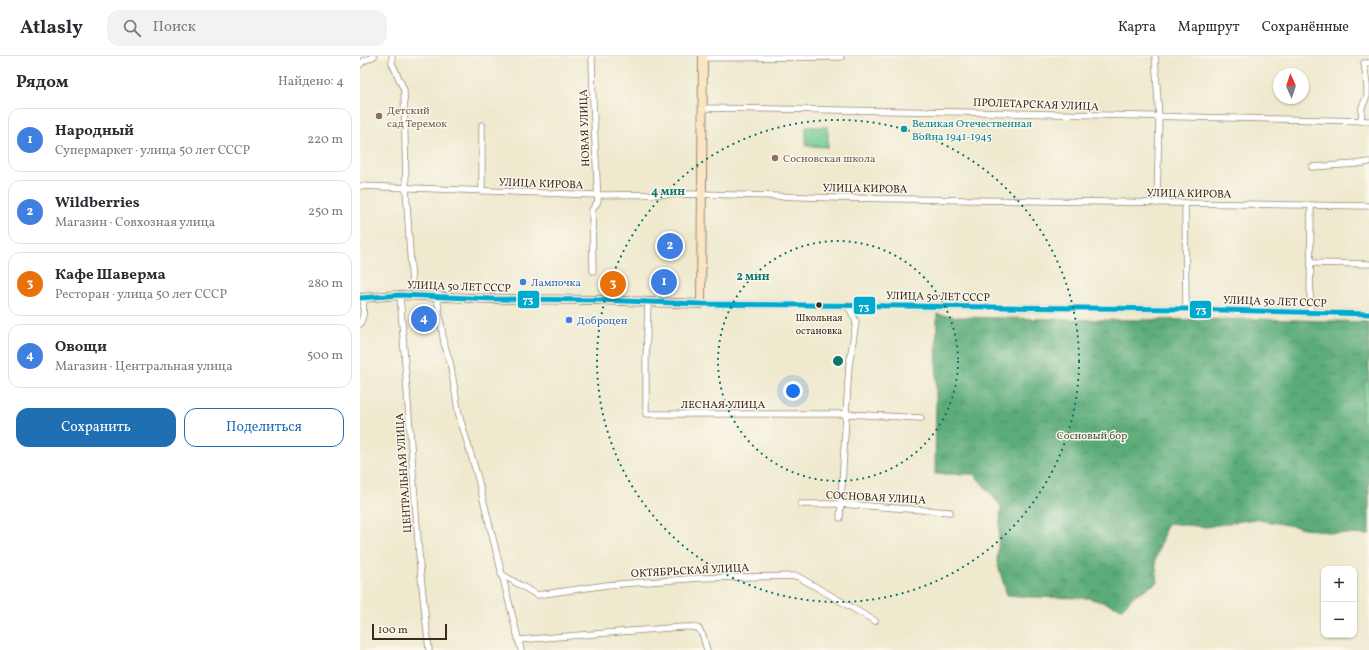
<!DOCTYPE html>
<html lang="ru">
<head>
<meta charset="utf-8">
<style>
  :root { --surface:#fff; --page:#f2f2f3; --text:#2b2b33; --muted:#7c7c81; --line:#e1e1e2; --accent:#1f6fb2 }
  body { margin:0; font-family:Vollkorn,serif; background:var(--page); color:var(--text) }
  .controls { position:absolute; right:12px; bottom:12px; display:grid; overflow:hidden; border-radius:8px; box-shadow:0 1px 3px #0004 }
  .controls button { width:36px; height:36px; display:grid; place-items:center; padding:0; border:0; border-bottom:1px solid var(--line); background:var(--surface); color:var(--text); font:20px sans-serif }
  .compass { position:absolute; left:913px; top:12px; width:36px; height:36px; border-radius:50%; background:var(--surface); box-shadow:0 1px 3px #0004; rotate:357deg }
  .scale { position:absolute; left:12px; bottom:10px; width:75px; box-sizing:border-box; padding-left:4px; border:2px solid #3b2a1e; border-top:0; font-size:11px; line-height:14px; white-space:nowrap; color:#3b2a1e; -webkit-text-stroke:3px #fbf7ec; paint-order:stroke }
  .you { position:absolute; left:433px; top:335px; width:14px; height:14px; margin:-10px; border:3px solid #fff; border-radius:50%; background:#1a73e8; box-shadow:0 0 0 6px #1a73e833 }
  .badge { display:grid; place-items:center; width:26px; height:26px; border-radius:50%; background:var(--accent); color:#fff; font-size:13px; font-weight:700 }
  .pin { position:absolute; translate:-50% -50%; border:2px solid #fff; box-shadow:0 1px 4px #0006 }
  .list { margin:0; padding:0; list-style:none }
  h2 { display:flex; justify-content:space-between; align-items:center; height:52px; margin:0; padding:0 16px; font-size:17px }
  h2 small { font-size:13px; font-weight:400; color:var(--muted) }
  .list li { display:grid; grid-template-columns:26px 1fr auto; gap:12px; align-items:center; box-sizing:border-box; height:64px; margin:0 8px 8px; padding:0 8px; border:1px solid var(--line); border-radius:12px }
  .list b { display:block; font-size:15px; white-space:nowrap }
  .list p { margin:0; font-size:13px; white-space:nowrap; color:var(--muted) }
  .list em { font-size:13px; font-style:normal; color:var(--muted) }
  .actions { display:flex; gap:8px; padding:12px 16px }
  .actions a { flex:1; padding:9px 0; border:1px solid var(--accent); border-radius:12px; text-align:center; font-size:14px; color:var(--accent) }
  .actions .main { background:var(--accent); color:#fff }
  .icon { flex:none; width:22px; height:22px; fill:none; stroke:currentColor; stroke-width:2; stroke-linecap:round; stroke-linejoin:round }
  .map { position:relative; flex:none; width:1009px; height:594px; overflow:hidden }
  header { display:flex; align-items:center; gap:24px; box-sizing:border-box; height:56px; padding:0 20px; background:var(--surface); border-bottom:1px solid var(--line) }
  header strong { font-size:19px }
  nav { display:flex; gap:22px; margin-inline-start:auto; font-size:14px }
  .search { width:280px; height:36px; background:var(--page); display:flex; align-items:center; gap:10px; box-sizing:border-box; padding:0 14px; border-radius:12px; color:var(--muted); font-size:15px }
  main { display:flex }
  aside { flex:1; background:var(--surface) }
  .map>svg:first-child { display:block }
  .forest { fill:url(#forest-crowns); stroke:#4b6b4c }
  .green { fill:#6fc88e; stroke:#557956 }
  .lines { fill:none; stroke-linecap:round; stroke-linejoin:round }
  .minor-casing { stroke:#958a76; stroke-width:7 }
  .tertiary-casing { stroke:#958a76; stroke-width:8 }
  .secondary-casing { stroke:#958a76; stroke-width:10 }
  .minor { stroke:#fff; stroke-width:5.5 }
  .tertiary { stroke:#fff; stroke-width:7 }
  .secondary { stroke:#fbe6c4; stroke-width:8 }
  .bus-1-casing { stroke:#fbf7ec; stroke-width:8 }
  .bus-1 { stroke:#00a9ce; stroke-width:5 }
  .ring { fill:none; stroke:#0f766e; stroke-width:2; stroke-dasharray:2 4 }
  .education-dot { fill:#8d6e63; stroke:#fbf7ec; stroke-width:1.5 }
  .culture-dot { fill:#0f9aa8; stroke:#fbf7ec; stroke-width:1.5 }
  .shop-dot { fill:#3f7fe0; stroke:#fbf7ec; stroke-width:1.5 }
  .bus-dot { fill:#3b2a1e; stroke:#fbf7ec; stroke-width:1.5 }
  .labels { text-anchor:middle; stroke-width:3; stroke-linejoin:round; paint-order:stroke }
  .bus-label { font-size:10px; fill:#3b2a1e; stroke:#fbf7ec }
  .street-label { font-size:11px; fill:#3b2a1e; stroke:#fbf7ec }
  .education-label { font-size:11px; fill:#785e54; stroke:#fbf7ec; text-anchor:start }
  .culture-label { font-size:11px; fill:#0d838f; stroke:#fbf7ec; text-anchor:start }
  .shop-label { font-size:11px; fill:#366cbe; stroke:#fbf7ec; text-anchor:start }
  .park-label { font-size:11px; fill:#4b5940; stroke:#fbf7ec }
  .centre { fill:#0f766e; stroke:#fbf7ec; stroke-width:2 }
  .ring-label { font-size:12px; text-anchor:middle; font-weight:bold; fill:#0f766e; stroke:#fbf7ec; stroke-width:3; stroke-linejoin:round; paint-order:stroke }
  .line-badge { stroke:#fbf7ec; stroke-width:1.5 }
  .badge-label { font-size:11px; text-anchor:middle; font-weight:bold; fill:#fff }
</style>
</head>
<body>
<header>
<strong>Atlasly</strong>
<div class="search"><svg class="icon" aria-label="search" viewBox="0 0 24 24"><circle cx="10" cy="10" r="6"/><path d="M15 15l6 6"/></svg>Поиск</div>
<nav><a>Карта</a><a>Маршрут</a><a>Сохранённые</a></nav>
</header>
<main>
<aside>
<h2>Рядом<small>Найдено: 4</small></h2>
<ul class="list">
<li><span class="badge" style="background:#3f7fe0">1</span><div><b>Народный</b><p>Супермаркет · улица 50 лет СССР</p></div><em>220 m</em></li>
<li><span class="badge" style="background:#3f7fe0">2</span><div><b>Wildberries</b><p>Магазин · Совхозная улица</p></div><em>250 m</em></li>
<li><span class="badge" style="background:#e8710a">3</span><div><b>Кафе Шаверма</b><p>Ресторан · улица 50 лет СССР</p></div><em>280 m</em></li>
<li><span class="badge" style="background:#3f7fe0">4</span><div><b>Овощи</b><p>Магазин · Центральная улица</p></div><em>500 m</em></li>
</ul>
<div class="actions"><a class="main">Сохранить</a><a>Поделиться</a></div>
</aside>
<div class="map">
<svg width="1009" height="594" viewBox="0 0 1009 594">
  <defs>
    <pattern id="forest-crowns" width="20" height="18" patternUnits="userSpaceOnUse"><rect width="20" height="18" fill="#5bac79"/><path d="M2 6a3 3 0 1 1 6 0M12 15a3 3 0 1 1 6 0" fill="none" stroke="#4c8c63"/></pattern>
  </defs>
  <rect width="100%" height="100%" fill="#fbf7ec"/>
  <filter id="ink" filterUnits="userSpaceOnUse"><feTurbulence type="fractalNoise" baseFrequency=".025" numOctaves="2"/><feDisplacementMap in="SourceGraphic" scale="8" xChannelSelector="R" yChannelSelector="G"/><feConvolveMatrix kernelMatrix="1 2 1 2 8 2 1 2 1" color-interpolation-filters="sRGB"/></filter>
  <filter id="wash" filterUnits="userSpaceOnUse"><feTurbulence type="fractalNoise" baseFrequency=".012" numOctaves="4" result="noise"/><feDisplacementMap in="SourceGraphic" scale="16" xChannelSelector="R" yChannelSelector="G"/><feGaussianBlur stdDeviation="0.9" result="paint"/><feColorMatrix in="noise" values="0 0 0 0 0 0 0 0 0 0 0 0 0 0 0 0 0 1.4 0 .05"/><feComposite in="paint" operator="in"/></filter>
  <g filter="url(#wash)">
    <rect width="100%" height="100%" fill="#efe9ce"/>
    <path class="forest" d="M 577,258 L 596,261 L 744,264 L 900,263 L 1009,266 L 1009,479 L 972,477 L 894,463 L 846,471 L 807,467 L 795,505 L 798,526 L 775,539 L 762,552 L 728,542 L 671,541 L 647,539 L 637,506 L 641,450 L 614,418 L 575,418 Z"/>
    <g class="green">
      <path d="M 446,71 L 468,71 L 468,91 L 446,90 Z"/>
      <path d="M 1005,325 L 1009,325 L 1009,367 L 1002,366 Z"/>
    </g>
  </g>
  <g filter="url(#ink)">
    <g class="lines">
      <defs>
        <g id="minor">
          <path d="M 32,0 L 32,7 L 44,34 L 46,132 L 52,230"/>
          <path d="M 232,0 L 233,45 L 238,145 L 232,154 L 233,215"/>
          <path d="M 795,0 L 799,61 L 797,147"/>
          <path d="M 343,2 L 481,1"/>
          <path d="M 0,9 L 2,6 L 14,0"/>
          <path d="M 342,52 L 602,56 L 1009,65"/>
          <path d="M 1001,65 L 1002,51 L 1007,40 L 1007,30 L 1004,7 L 1009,7"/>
          <path d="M 122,69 L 122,135"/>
          <path d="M 952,111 L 996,108 L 1009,106"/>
          <path d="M 0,130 L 237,139 L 342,138 L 478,142 L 1009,150"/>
          <path d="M 825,147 L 826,253"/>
          <path d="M 951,207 L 1009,208"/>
          <path d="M 40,239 L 60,512 L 69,594"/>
          <path d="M 77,241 L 84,287 L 90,306 L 99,359 L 117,419 L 161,594"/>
          <path d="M 288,246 L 286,305 L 286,358 L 487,358 L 561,362"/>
          <path d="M 950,257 L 951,149"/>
          <path d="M 0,268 L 3,260 L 4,241"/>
          <path d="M 441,448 L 481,448 L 590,456"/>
          <path d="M 480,462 L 489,309 L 496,266 L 488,249"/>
          <path d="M 141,518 L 177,539 L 247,529 L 340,522 L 437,520 L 515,565"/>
          <path d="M 158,584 L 322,571 L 334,571 L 339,573 L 343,580 L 347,594"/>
        </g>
        <path id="tertiary" d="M 341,248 L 826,253 L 1009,258"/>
        <path id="secondary" d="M 0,242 L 40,239 L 133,243 L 238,244 L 341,248 L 343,0"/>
      </defs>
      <use href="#minor" class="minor-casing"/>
      <use href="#tertiary" class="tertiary-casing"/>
      <use href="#secondary" class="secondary-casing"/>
      <use href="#minor" class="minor"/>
      <use href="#tertiary" class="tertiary"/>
      <use href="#secondary" class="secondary"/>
      <defs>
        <path id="bus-1" d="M 0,242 L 40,239 L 133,243 L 238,244 L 341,248 L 826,253 L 1009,258"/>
      </defs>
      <use href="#bus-1" class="bus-1-casing"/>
      <use href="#bus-1" class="bus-1"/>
    </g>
  </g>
  <g class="ring">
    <circle cx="478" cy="305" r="120"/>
    <circle cx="478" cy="305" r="241"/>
  </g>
  <g class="education-dot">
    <circle cx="19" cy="60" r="4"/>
    <circle cx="415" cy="102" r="4"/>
  </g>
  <circle class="culture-dot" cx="544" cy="73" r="4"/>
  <g class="shop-dot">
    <circle cx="163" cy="226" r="4"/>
    <circle cx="209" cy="264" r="4"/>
  </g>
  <circle class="bus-dot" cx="459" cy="249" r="3.5"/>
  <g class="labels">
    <g class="bus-label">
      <text x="459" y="265">Школьная<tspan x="459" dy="13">остановка</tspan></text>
    </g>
    <g class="street-label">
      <text transform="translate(676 48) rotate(2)" y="4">ПРОЛЕТАРСКАЯ УЛИЦА</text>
      <text transform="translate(224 72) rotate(-92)" y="4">НОВАЯ УЛИЦА</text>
      <text transform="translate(181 127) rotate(2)" y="4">УЛИЦА КИРОВА</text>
      <text transform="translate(505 132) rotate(1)" y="4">УЛИЦА КИРОВА</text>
      <text transform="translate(829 137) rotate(1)" y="4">УЛИЦА КИРОВА</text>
      <text transform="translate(99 230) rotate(2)" y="4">УЛИЦА 50 ЛЕТ СССР</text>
      <text transform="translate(578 240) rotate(1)" y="4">УЛИЦА 50 ЛЕТ СССР</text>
      <text transform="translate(915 245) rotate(2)" y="4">УЛИЦА 50 ЛЕТ СССР</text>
      <text x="363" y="352">ЛЕСНАЯ УЛИЦА</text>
      <text transform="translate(43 417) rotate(-94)" y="4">ЦЕНТРАЛЬНАЯ УЛИЦА</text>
      <text transform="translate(516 441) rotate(3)" y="4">СОСНОВАЯ УЛИЦА</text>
      <text transform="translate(330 514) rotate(-3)" y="4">ОКТЯБРЬСКАЯ УЛИЦА</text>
    </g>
    <g class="education-label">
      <text x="27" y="58">Детский<tspan x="27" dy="13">сад Теремок</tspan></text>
      <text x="423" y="106">Сосновская школа</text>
    </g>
    <g class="culture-label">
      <text x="552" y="71">Великая Отечественная<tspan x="552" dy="13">Война 1941-1945</tspan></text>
    </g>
    <g class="shop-label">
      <text x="171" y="230">Лампочка</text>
      <text x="217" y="268">Доброцен</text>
    </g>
    <g class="park-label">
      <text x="732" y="383">Сосновый бор</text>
    </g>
  </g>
  <circle cx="478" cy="305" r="6" class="centre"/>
  <g class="ring-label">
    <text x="308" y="139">4 мин</text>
    <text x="393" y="224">2 мин</text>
  </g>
  <g class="line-badge">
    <rect x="157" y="234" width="23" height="19" rx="4" fill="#00a9ce"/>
    <rect x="493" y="240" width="23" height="19" rx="4" fill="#00a9ce"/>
    <rect x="829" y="244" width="23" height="19" rx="4" fill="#00a9ce"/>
  </g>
  <g class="badge-label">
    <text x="168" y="247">73</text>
    <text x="504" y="254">73</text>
    <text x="841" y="257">73</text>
  </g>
</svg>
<div class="controls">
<button>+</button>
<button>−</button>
</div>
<svg class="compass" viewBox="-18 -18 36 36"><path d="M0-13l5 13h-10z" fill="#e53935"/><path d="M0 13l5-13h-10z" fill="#7c7c81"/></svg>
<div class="scale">100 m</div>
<div class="you"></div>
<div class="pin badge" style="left:304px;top:226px;background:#3f7fe0">1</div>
<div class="pin badge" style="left:310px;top:190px;background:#3f7fe0">2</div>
<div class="pin badge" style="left:253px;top:228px;background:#e8710a">3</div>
<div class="pin badge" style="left:64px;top:263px;background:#3f7fe0">4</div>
</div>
</main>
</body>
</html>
